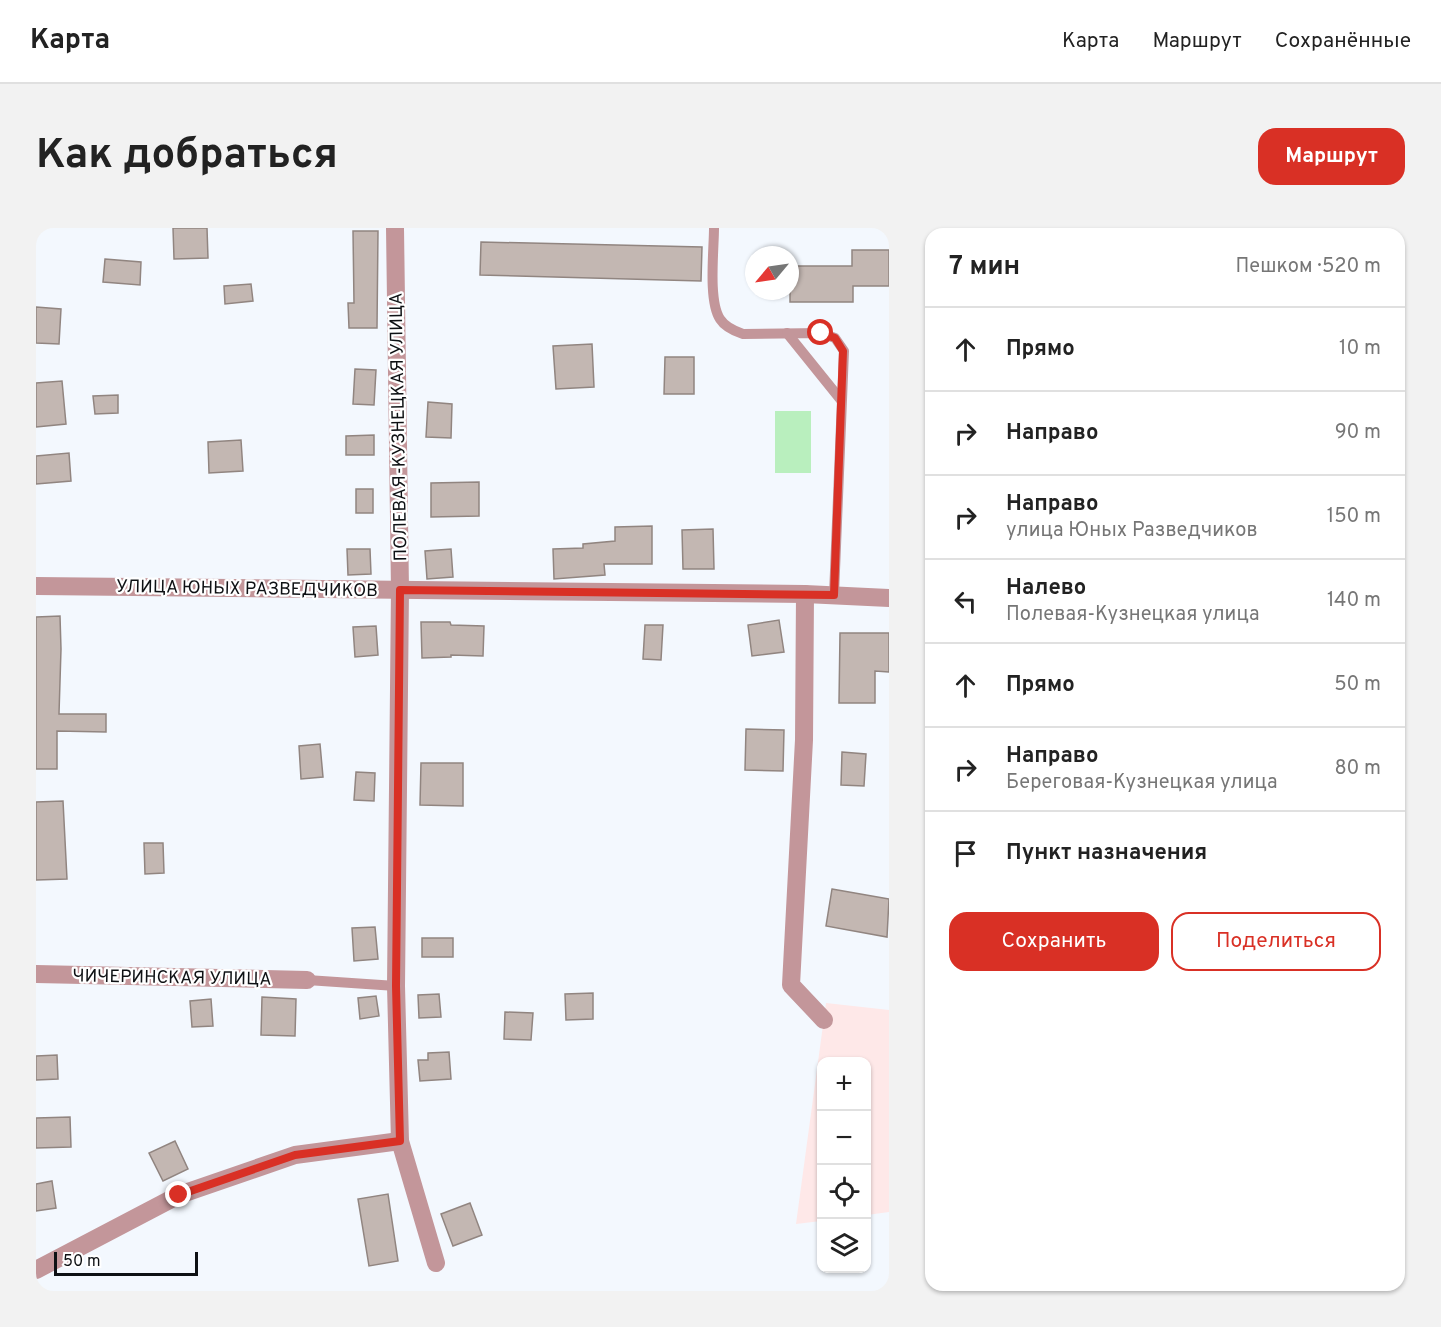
<!DOCTYPE html>
<html lang="ru">
<head>
<meta charset="utf-8">
<style>
  :root { --surface:#fff; --page:#f2f2f2; --text:#222; --muted:#767676; --line:#e0e0e0; --accent:#d93025 }
  body { margin:0; font-family:Overpass,sans-serif; background:var(--page); color:var(--text) }
  .controls { position:absolute; right:18px; bottom:18px; display:grid; overflow:hidden; border-radius:12px; box-shadow:0 2px 4px #0004 }
  .controls button { width:54px; height:54px; display:grid; place-items:center; padding:0; border:0; border-bottom:2px solid var(--line); background:var(--surface); color:var(--text); font:30px sans-serif }
  .compass { position:absolute; left:709px; top:18px; width:54px; height:54px; border-radius:50%; background:var(--surface); box-shadow:0 2px 4px #0004; rotate:241deg }
  .scale { position:absolute; left:18px; bottom:15px; width:144px; box-sizing:border-box; padding-left:6px; border:3px solid #0e1114; border-top:0; font-size:16px; line-height:21px; white-space:nowrap; color:#0e1114; -webkit-text-stroke:4px #fff; paint-order:stroke }
  .stop { position:absolute; width:18px; height:18px; margin:-14px; border:4px solid #d93025; border-radius:50%; background:#fff }
  .stop.end { background:#d93025; border-color:#fff; box-shadow:0 2px 6px #0008 }
  .list { margin:0; padding:0; list-style:none }
  h2 { display:flex; justify-content:space-between; align-items:center; height:78px; margin:0; padding:0 24px; font-size:26px }
  h2 small { font-size:20px; font-weight:400; color:var(--muted) }
  .list li { display:grid; grid-template-columns:39px 1fr auto; gap:18px; align-items:center; box-sizing:border-box; height:84px; padding:0 24px; border-top:2px solid var(--line) }
  .list b { display:block; font-size:22px; white-space:nowrap }
  .list p { margin:0; font-size:20px; white-space:nowrap; color:var(--muted) }
  .list em { font-size:20px; font-style:normal; color:var(--muted) }
  .actions { display:flex; gap:12px; padding:18px 24px }
  .actions a { flex:1; padding:14px 0; border:2px solid var(--accent); border-radius:18px; text-align:center; font-size:21px; color:var(--accent) }
  .actions .main { background:var(--accent); color:#fff }
  .icon { flex:none; width:33px; height:33px; fill:none; stroke:currentColor; stroke-width:2; stroke-linecap:round; stroke-linejoin:round }
  .map { position:relative; flex:none; width:853px; height:1063px; overflow:hidden; border-radius:18px }
  header { display:flex; align-items:center; gap:36px; box-sizing:border-box; height:84px; padding:0 30px; background:var(--surface); border-bottom:2px solid var(--line) }
  header strong { font-size:28px }
  nav { display:flex; gap:33px; margin-inline-start:auto; font-size:21px }
  .intro { display:flex; align-items:center; justify-content:space-between; box-sizing:border-box; height:144px; padding:0 36px }
  h1 { margin:0; font-size:42px }
  .button { padding:15px 27px; border-radius:18px; background:var(--accent); color:#fff; font-size:21px; font-weight:700 }
  main { display:flex; gap:36px; padding:0 36px }
  aside { flex:1; background:var(--surface); border-radius:18px; box-shadow:0 2px 4px #0004 }
  .map>svg:first-child { display:block }
  .industrial { fill:#fee8e8 }
  .green { fill:#b9efbe }
  .building { fill:#c3b7b2; stroke:#918580; stroke-width:1.5 }
  .lines { fill:none; stroke-linecap:round; stroke-linejoin:round }
  .lane { stroke:#c3969a; stroke-width:10 }
  .street { stroke:#c3969a; stroke-width:18 }
  .route { stroke:#d93025; stroke-width:8 }
  .labels { text-anchor:middle; stroke-width:4.5; stroke-linejoin:round; paint-order:stroke }
  .street-label { font-size:18px; fill:#0e1114; stroke:#fff }
</style>
</head>
<body>
<header>
<strong>Карта</strong>
<nav><a>Карта</a><a>Маршрут</a><a>Сохранённые</a></nav>
</header>
<div class="intro"><h1>Как добраться</h1><a class="button">Маршрут</a></div>
<main>
<div class="map">
<svg width="853" height="1063" viewBox="0 0 853 1063">
  <rect width="100%" height="100%" fill="#f3f8fe"/>
  <path class="industrial" d="M 790,775 L 853,782 L 853,984 L 831,987 L 830,834 L 786,834 L 785,993 L 760,996 Z"/>
  <rect class="green" x="739" y="183" width="36" height="62"/>
  <g class="building">
    <path d="M 137,0 L 171,0 L 172,30 L 138,31 Z"/>
    <path d="M 317,3 L 342,3 L 341,100 L 313,100 L 312,75 L 318,75 Z"/>
    <path d="M 445,14 L 666,19 L 665,53 L 444,47 Z"/>
    <path d="M 816,22 L 853,22 L 853,58 L 817,58 L 817,74 L 754,74 L 754,38 L 816,38 Z"/>
    <path d="M 69,31 L 105,34 L 104,57 L 67,54 Z"/>
    <path d="M 215,56 L 217,73 L 189,76 L 188,58 Z"/>
    <path d="M 0,79 L 25,81 L 23,116 L 0,115 Z"/>
    <path d="M 556,116 L 558,159 L 520,161 L 517,118 Z"/>
    <path d="M 629,129 L 658,129 L 658,166 L 628,166 Z"/>
    <path d="M 319,141 L 340,142 L 338,177 L 317,176 Z"/>
    <path d="M 26,153 L 30,196 L 0,199 L 0,155 Z"/>
    <path d="M 82,167 L 82,185 L 59,186 L 57,168 Z"/>
    <path d="M 392,174 L 416,176 L 415,210 L 390,209 Z"/>
    <path d="M 338,207 L 338,227 L 310,227 L 310,208 Z"/>
    <path d="M 205,212 L 207,243 L 173,245 L 172,214 Z"/>
    <path d="M 33,225 L 35,253 L 0,256 L 0,228 Z"/>
    <path d="M 443,254 L 443,288 L 395,289 L 395,255 Z"/>
    <rect x="320" y="261" width="17" height="24"/>
    <path d="M 616,298 L 616,336 L 568,336 L 569,347 L 518,351 L 517,321 L 547,320 L 547,316 L 579,313 L 579,299 Z"/>
    <path d="M 677,301 L 678,341 L 647,341 L 646,302 Z"/>
    <path d="M 311,321 L 334,321 L 335,346 L 312,347 Z"/>
    <path d="M 415,321 L 417,349 L 391,351 L 389,323 Z"/>
    <path d="M 24,388 L 25,421 L 23,486 L 70,486 L 70,504 L 21,503 L 21,541 L 0,541 L 0,389 Z"/>
    <path d="M 743,392 L 748,424 L 716,428 L 712,397 Z"/>
    <path d="M 385,394 L 414,394 L 415,397 L 448,398 L 447,428 L 415,427 L 415,429 L 386,430 Z"/>
    <path d="M 609,397 L 627,397 L 625,432 L 607,431 Z"/>
    <path d="M 340,398 L 342,427 L 319,429 L 317,399 Z"/>
    <path d="M 804,405 L 853,405 L 853,444 L 839,443 L 839,475 L 803,475 Z"/>
    <path d="M 710,501 L 748,502 L 747,543 L 709,542 Z"/>
    <path d="M 284,516 L 287,549 L 265,551 L 263,518 Z"/>
    <path d="M 806,524 L 830,526 L 828,558 L 805,557 Z"/>
    <path d="M 385,535 L 427,535 L 427,578 L 384,577 Z"/>
    <path d="M 320,544 L 339,545 L 338,573 L 318,572 Z"/>
    <path d="M 27,573 L 31,651 L 0,652 L 0,574 Z"/>
    <path d="M 108,615 L 127,615 L 128,645 L 109,646 Z"/>
    <path d="M 796,661 L 853,671 L 851,709 L 790,698 Z"/>
    <path d="M 339,699 L 342,731 L 318,733 L 316,700 Z"/>
    <rect x="386" y="710" width="31" height="19"/>
    <path d="M 557,765 L 557,791 L 530,792 L 529,766 Z"/>
    <path d="M 403,766 L 405,789 L 383,790 L 382,767 Z"/>
    <path d="M 340,768 L 343,788 L 324,791 L 322,770 Z"/>
    <path d="M 226,769 L 260,771 L 259,808 L 225,807 Z"/>
    <path d="M 175,771 L 177,798 L 156,799 L 154,773 Z"/>
    <path d="M 469,784 L 497,785 L 495,812 L 468,811 Z"/>
    <path d="M 413,824 L 415,851 L 384,853 L 382,832 L 392,832 L 392,825 Z"/>
    <path d="M 21,827 L 22,851 L 0,852 L 0,828 Z"/>
    <path d="M 34,889 L 35,919 L 0,920 L 0,890 Z"/>
    <path d="M 139,913 L 152,941 L 127,953 L 113,925 Z"/>
    <path d="M 16,953 L 20,980 L 0,983 L 0,956 Z"/>
    <path d="M 352,966 L 362,1033 L 333,1038 L 322,971 Z"/>
    <path d="M 434,975 L 446,1007 L 417,1018 L 405,986 Z"/>
  </g>
  <g class="lines">
    <g class="lane">
      <path d="M 678,0 C 678,22 672,73 684,91 C 689,99 698,103 707,106 L 785,105 L 799,110 L 808,123 L 798,367"/>
      <path d="M 751,105 L 805,172"/>
      <path d="M 271,752 L 360,758"/>
    </g>
    <g class="street">
      <path d="M 359,0 L 364,362 L 360,758 L 364,913 L 400,1035"/>
      <path d="M 0,358 L 769,366 L 853,370"/>
      <path d="M 769,366 L 768,512 L 755,757 L 788,792"/>
      <path d="M 0,746 L 271,752"/>
      <path d="M 0,1042 L 143,967 L 259,927 L 364,913"/>
    </g>
  </g>
  <g class="lines">
    <path class="route" d="M 143,967 L 259,927 L 364,913 L 360,758 L 364,362 L 798,367 L 807,123 L 799,110 L 785,105"/>
  </g>
  <g class="labels">
    <g class="street-label">
      <text transform="translate(362 199) rotate(-91)" y="6">ПОЛЕВАЯ-КУЗНЕЦКАЯ УЛИЦА</text>
      <text transform="translate(211 360) rotate(1)" y="6">УЛИЦА ЮНЫХ РАЗВЕДЧИКОВ</text>
      <text transform="translate(136 749) rotate(1)" y="6">ЧИЧЕРИНСКАЯ УЛИЦА</text>
    </g>
  </g>
</svg>
<div class="controls">
<button>+</button>
<button>−</button>
<button><svg class="icon" aria-label="locate" viewBox="0 0 24 24"><circle cx="12" cy="12" r="6"/><path d="M12 2v4M12 18v4M2 12h4M18 12h4"/></svg></button>
<button><svg class="icon" aria-label="layers" viewBox="0 0 24 24"><path d="M12 4l9 5-9 5-9-5zM3 14l9 5 9-5"/></svg></button>
</div>
<svg class="compass" viewBox="-18 -18 36 36"><path d="M0-13l5 13h-10z" fill="#e53935"/><path d="M0 13l5-13h-10z" fill="#767676"/></svg>
<div class="scale">50 m</div>
<div class="stop" style="left:785px;top:105px"></div>
<div class="stop end" style="left:143px;top:967px"></div>
</div>
<aside>
<h2>7 мин<small>Пешком · 520 m</small></h2>
<ul class="list">
<li><svg class="icon" aria-label="ahead" viewBox="0 0 24 24"><path d="M12 20V5M6 11l6-6 6 6"/></svg><div><b>Прямо</b></div><em>10 m</em></li>
<li><svg class="icon" aria-label="right" viewBox="0 0 24 24"><path d="M7 20v-9h11M14 6l5 5-5 5"/></svg><div><b>Направо</b></div><em>90 m</em></li>
<li><svg class="icon" aria-label="right" viewBox="0 0 24 24"><path d="M7 20v-9h11M14 6l5 5-5 5"/></svg><div><b>Направо</b><p>улица Юных Разведчиков</p></div><em>150 m</em></li>
<li><svg class="icon" aria-label="left" viewBox="0 0 24 24"><path d="M17 20v-9H6M10 6l-5 5 5 5"/></svg><div><b>Налево</b><p>Полевая-Кузнецкая улица</p></div><em>140 m</em></li>
<li><svg class="icon" aria-label="ahead" viewBox="0 0 24 24"><path d="M12 20V5M6 11l6-6 6 6"/></svg><div><b>Прямо</b></div><em>50 m</em></li>
<li><svg class="icon" aria-label="right" viewBox="0 0 24 24"><path d="M7 20v-9h11M14 6l5 5-5 5"/></svg><div><b>Направо</b><p>Береговая-Кузнецкая улица</p></div><em>80 m</em></li>
<li><svg class="icon" aria-label="arrive" viewBox="0 0 24 24"><path d="M6 21V4h12l-3 4 3 4H6"/></svg><div><b>Пункт назначения</b></div></li>
</ul>
<div class="actions"><a class="main">Сохранить</a><a>Поделиться</a></div>
</aside>
</main>
</body>
</html>
